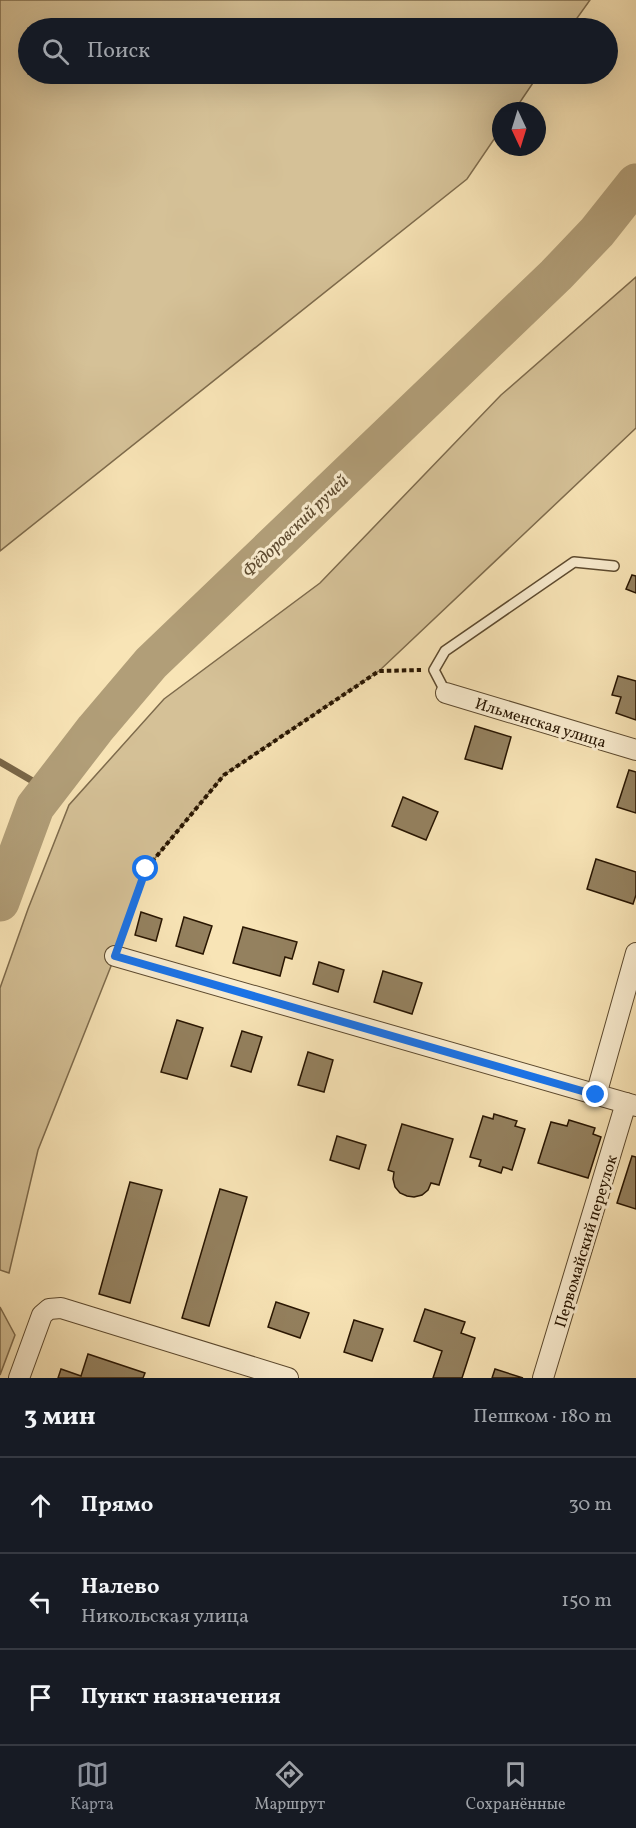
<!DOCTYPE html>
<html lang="ru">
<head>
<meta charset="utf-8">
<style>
  :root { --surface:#171b24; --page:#242831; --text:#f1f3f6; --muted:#9ea1a6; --line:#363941; --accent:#8c9099 }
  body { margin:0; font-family:Vollkorn,serif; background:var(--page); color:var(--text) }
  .compass { position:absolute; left:492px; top:102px; width:54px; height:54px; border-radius:50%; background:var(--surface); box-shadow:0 6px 24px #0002; rotate:176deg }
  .stop { position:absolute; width:18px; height:18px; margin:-14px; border:4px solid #1a73e8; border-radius:50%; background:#fff }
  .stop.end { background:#1a73e8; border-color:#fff; box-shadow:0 2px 6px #0008 }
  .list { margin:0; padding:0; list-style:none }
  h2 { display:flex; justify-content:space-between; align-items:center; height:78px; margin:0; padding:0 24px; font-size:26px }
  h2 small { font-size:20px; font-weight:400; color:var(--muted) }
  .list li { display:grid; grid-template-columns:39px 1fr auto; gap:18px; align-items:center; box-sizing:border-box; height:96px; padding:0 24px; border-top:2px solid var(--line) }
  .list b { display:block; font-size:22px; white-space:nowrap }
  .list p { margin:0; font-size:20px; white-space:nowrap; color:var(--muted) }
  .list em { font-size:20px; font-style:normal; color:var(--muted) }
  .icon { flex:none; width:33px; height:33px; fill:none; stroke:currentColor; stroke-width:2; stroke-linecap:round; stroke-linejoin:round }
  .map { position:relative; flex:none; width:636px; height:1378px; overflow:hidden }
  .search { position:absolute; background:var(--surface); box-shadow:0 6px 24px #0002; left:18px; right:18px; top:18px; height:66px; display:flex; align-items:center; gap:15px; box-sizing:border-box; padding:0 21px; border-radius:33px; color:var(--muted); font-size:22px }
  .sheet { height:366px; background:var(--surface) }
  nav { display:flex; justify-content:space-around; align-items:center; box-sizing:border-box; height:84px; border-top:2px solid var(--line); background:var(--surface); font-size:16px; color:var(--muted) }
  nav a { display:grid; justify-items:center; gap:3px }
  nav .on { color:var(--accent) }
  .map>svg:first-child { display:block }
  .green { fill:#d5c197; stroke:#7e6b4c; stroke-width:1.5 }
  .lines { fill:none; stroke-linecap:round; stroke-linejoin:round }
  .stream { stroke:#7a6748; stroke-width:7 }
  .river { stroke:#b19e78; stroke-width:39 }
  .building { fill:#94815f; stroke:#281501; stroke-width:1.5 }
  .service-casing { stroke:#5c492e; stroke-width:12 }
  .minor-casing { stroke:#5c492e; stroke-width:22 }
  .path { stroke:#281501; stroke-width:4; stroke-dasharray:4.5 3; stroke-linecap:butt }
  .service { stroke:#faedd0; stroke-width:9 }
  .minor { stroke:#faedd0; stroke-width:20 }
  .route { stroke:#1a73e8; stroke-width:8 }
  .labels { text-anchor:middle; stroke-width:6; stroke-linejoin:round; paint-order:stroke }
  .street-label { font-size:16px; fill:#281501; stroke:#faedd0 }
  .water-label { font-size:18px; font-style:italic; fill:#5f4c31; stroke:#faedd0 }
</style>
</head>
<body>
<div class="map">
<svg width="636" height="1378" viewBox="0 0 636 1378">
  <rect width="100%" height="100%" fill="#f8e4b6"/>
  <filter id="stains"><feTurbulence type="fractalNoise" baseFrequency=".00333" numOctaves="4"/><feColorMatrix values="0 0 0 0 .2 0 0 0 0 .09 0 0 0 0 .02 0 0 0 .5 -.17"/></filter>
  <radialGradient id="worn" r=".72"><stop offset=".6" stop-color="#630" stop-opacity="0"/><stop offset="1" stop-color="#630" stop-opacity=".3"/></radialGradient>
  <g class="green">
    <path d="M 0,0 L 590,0 L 570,28 L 28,28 L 28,74 L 539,74 L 514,111 L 501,111 L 501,129 L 467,179 L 0,551 Z"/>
    <path d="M 636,277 L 636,428 L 379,671 L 224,775 L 146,869 L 115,956 L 38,1150 L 9,1273 L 0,1270 L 0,988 L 28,909 L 69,805 L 164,699 L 320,583 L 501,395 Z"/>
    <path d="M 0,1307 L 15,1335 L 0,1375 Z"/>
  </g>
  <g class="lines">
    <path class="stream" d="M 0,762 L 48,790"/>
    <path class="river" d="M 0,902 L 35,807 L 95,729 L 151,663 L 556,275 L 597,232 L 636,183"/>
  </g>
  <g class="building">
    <path d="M 632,575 L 636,576 L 636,593 L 626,589 Z"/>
    <path d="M 618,676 L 636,681 L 636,720 L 616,713 L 621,697 L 612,695 Z"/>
    <path d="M 475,726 L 511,737 L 502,769 L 465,759 Z"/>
    <path d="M 629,770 L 636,772 L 636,813 L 617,807 Z"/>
    <path d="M 403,797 L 438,812 L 426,840 L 392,826 Z"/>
    <path d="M 596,859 L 636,872 L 636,895 L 633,904 L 587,889 Z"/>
    <path d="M 141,912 L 162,919 L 156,941 L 135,935 Z"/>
    <path d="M 184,917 L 212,926 L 203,954 L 176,946 Z"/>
    <path d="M 243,927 L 297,942 L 292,959 L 285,957 L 280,976 L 233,963 Z"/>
    <path d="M 319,962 L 344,970 L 338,992 L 313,984 Z"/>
    <path d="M 383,971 L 422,983 L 412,1014 L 374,1002 Z"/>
    <path d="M 177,1020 L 203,1028 L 187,1079 L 161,1072 Z"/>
    <path d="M 242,1031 L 262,1037 L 251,1072 L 231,1066 Z"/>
    <path d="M 308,1052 L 333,1060 L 324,1092 L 298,1085 Z"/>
    <path d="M 494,1114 L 517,1121 L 515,1126 L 525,1129 L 512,1170 L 503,1167 L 501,1173 L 479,1166 L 481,1160 L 470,1157 L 483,1116 L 493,1119 Z"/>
    <path d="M 569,1120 L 595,1128 L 593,1134 L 601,1137 L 588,1178 L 538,1163 L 551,1122 L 567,1126 Z"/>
    <path d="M 402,1124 L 453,1139 L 439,1185 L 431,1183 L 428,1190 L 422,1195 L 414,1197 L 407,1196 L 400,1193 L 395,1187 L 393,1179 L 394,1172 L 388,1170 Z"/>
    <path d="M 337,1136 L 366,1145 L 359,1169 L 330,1160 Z"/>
    <path d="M 632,1156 L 636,1157 L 636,1209 L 617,1203 Z"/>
    <path d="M 130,1182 L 162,1190 L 130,1303 L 99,1294 Z"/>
    <path d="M 220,1189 L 247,1197 L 209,1326 L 182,1318 Z"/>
    <path d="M 276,1302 L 309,1313 L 300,1338 L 268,1327 Z"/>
    <path d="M 425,1309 L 465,1322 L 461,1333 L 475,1338 L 462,1378 L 433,1378 L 442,1351 L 414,1341 Z"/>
    <path d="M 354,1320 L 383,1329 L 372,1361 L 344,1352 Z"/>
    <path d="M 88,1354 L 145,1373 L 143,1378 L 58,1378 L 61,1369 L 81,1376 Z"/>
    <path d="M 495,1369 L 523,1378 L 492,1378 Z"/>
  </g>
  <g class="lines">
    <defs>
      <path id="service" d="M 446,693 L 434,670 L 445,651 L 574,562 L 614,566"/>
      <g id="minor">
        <path d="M 446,693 L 636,750"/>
        <path d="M 115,956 L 636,1106"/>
        <path d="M 596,1095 L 636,953"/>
        <path d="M 19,1378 L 42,1315 L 49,1309 L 61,1308 L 288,1378"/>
        <path d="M 543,1378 L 626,1103"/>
      </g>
    </defs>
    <use href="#service" class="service-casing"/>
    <use href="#minor" class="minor-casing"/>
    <path class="path" d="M 121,938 L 146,869 L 224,775 L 379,671 L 421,670"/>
    <use href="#service" class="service"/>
    <use href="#minor" class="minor"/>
  </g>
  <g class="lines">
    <path class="route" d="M 146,869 L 115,956 L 596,1095"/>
  </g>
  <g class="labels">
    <g class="street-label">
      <text transform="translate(541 722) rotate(17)" y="6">Ильменская улица</text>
      <text transform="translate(585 1241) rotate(-73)" y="6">Первомайский переулок</text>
    </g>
    <g class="water-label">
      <text transform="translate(295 526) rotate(-44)" y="6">Фёдоровский ручей</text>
    </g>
  </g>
  <rect width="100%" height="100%" filter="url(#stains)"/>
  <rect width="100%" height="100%" fill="url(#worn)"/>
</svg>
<svg class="compass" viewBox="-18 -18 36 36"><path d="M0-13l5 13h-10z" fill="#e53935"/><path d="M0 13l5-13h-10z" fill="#9ea1a6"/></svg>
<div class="stop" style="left:146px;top:869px"></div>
<div class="stop end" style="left:596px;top:1095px"></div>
<div class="search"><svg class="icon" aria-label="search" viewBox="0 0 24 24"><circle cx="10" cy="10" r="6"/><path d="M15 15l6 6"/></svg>Поиск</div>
</div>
<section class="sheet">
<h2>3 мин<small>Пешком · 180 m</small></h2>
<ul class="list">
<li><svg class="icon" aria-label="ahead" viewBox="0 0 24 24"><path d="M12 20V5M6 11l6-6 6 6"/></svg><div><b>Прямо</b></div><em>30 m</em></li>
<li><svg class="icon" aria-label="left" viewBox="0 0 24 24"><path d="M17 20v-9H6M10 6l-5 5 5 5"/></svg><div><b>Налево</b><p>Никольская улица</p></div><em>150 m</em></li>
<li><svg class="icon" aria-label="arrive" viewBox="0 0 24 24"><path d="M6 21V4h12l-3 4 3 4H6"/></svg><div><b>Пункт назначения</b></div></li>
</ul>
</section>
<nav>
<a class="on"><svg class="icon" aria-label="map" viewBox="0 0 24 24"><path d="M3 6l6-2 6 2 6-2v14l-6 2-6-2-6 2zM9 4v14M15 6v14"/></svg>Карта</a>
<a><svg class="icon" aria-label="directions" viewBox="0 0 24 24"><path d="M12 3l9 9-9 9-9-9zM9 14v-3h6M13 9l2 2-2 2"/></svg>Маршрут</a>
<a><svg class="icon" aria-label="saved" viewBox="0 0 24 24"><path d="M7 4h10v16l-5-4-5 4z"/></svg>Сохранённые</a>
</nav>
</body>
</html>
